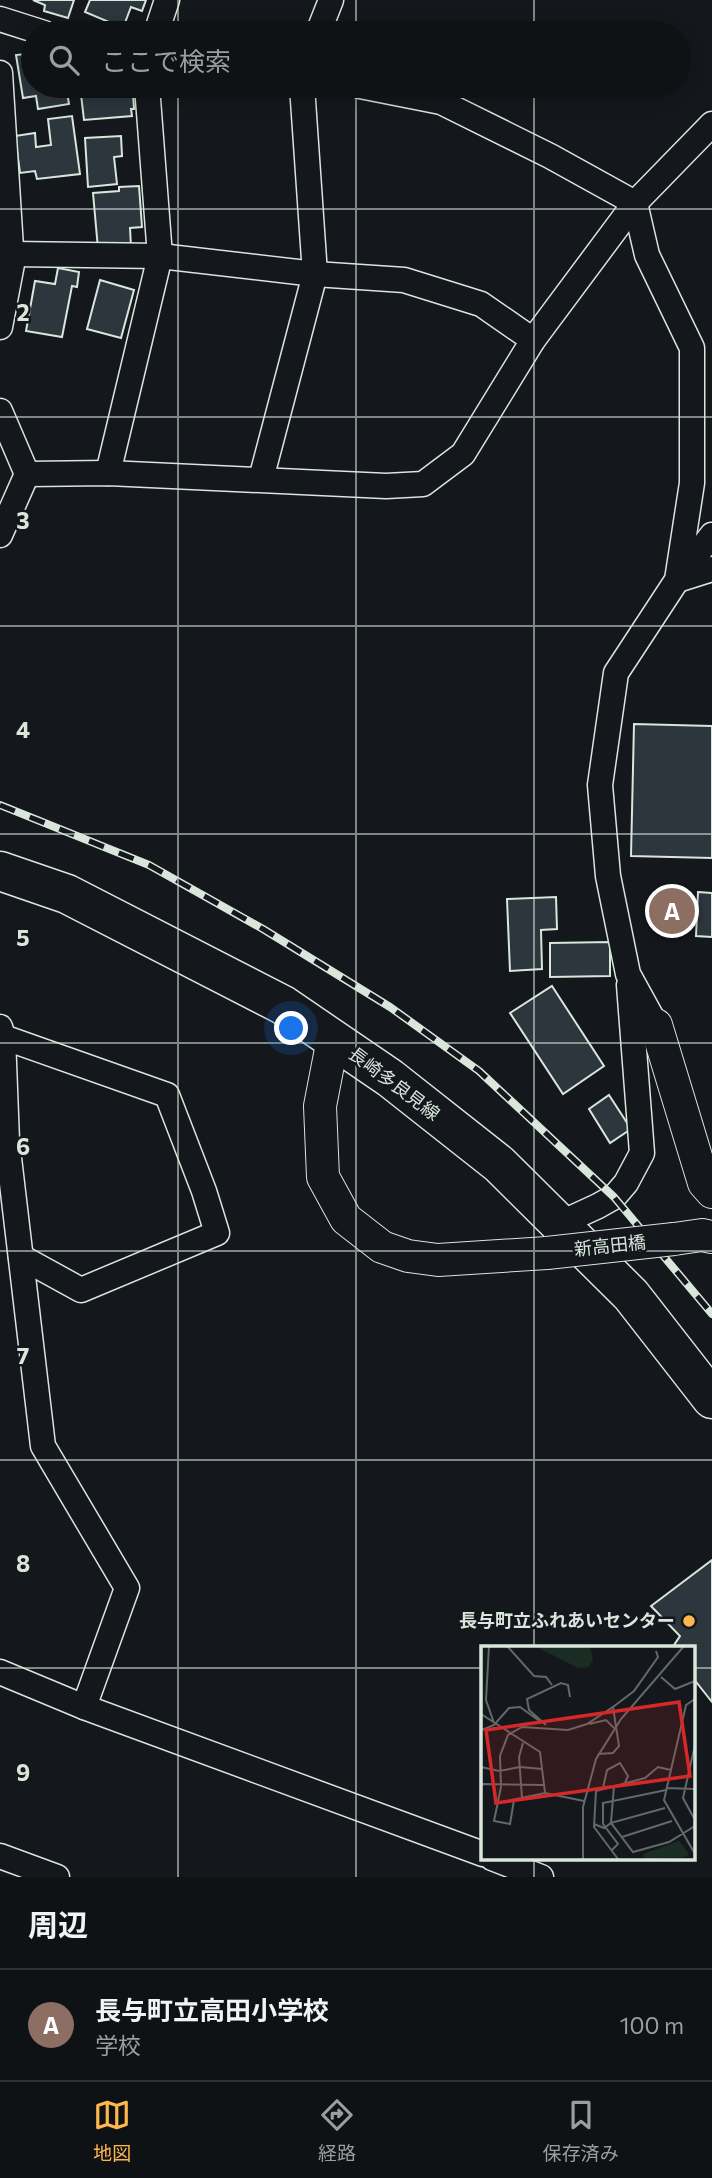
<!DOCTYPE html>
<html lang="ja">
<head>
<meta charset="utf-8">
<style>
  :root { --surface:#0f1215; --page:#1d2022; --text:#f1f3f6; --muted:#9b9ea0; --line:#2f3234; --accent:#ffb74d }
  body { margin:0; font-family:Commissioner,"Noto Sans JP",sans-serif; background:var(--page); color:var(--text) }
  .you { position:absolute; left:292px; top:1029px; width:24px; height:24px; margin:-18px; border:5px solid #fff; border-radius:50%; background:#1a73e8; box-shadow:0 0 0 10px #1a73e833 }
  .badge { display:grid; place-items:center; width:46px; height:46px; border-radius:50%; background:var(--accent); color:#fff; font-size:23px; font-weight:700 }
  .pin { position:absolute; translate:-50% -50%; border:4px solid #fff; box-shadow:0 2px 7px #0006 }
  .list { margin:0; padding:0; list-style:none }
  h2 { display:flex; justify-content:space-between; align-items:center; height:91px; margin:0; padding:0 28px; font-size:30px }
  h2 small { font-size:23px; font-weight:400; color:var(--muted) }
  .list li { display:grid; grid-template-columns:46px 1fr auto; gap:21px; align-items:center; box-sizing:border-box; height:112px; padding:0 28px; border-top:2px solid var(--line) }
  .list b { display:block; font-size:26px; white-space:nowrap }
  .list p { margin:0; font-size:23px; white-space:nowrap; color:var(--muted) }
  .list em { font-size:23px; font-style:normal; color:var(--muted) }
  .icon { flex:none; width:38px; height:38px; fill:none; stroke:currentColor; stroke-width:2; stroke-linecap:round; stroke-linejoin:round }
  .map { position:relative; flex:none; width:712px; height:1877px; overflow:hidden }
  .search { position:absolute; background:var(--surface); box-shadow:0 4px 18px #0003; left:21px; right:21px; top:21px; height:77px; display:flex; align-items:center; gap:18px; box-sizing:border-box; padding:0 24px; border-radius:38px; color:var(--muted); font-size:26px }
  .sheet { height:203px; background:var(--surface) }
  nav { display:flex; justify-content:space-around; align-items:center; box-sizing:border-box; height:98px; border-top:2px solid var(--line); background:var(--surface); font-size:19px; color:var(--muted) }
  nav a { display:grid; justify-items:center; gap:4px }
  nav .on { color:var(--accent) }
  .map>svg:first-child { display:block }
  .building { fill:#2c363c; stroke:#d8e6dc; stroke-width:2 }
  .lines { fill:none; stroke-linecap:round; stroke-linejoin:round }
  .minor-casing { stroke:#d8e6dc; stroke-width:27 }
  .tertiary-casing { stroke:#d8e6dc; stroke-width:34 }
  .primary-casing { stroke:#d8e6dc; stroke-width:41 }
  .minor { stroke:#14181c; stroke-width:24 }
  .tertiary { stroke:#14181c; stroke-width:32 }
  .primary { stroke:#14181c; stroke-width:38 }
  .rail-casing { stroke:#d8e6dc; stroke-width:8 }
  .rail { stroke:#14181c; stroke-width:5; stroke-dasharray:16; stroke-linecap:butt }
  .tertiary-bridge-casing { stroke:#d8e6dc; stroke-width:34; stroke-linecap:butt }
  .tertiary-bridge { stroke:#14181c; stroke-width:32 }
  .grid { fill:none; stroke:#d8e6dc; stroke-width:2; stroke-opacity:0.55 }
  .poi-dot { fill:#ffb74d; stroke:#14181c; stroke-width:2.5 }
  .labels { text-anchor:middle; stroke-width:5; stroke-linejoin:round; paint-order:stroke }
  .street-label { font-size:18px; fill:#d8e6dc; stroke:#14181c }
  .poi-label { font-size:18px; font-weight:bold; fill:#d8e6dc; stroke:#14181c; text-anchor:end }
  .inset-road { fill:none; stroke:#626a69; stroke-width:2 }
  .view { fill:#d62828; fill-opacity:0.15; stroke:#d62828; stroke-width:3.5 }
  .inset-edge { fill:none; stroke:#d8e6dc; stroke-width:3.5 }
  .grid-label { font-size:23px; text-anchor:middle; font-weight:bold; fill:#d8e6dc; stroke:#14181c; stroke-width:5; stroke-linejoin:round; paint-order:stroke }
</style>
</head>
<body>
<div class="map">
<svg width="712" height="1877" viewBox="0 0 712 1877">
  <rect width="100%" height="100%" fill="#14181c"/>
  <g class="building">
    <path d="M 33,0 L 74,0 L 68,18 L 44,11 L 45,5 Z"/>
    <path d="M 90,0 L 146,0 L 142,11 L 131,7 L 123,28 L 85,12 Z"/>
    <path d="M 33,53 L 33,86 L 66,86 L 69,104 L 38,109 L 36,96 L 23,98 L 16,55 Z"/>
    <path d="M 80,86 L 124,86 L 124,94 L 133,93 L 134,109 L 131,109 L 132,116 L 84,120 Z"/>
    <path d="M 72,116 L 80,174 L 37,179 L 35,171 L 20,173 L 15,136 L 35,133 L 36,147 L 51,145 L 48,119 Z"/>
    <path d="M 121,136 L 122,156 L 114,157 L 117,184 L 88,187 L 85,138 Z"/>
    <path d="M 139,186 L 142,227 L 130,228 L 131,247 L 98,249 L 93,193 L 119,191 L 119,187 Z"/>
    <path d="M 58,268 L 79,272 L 77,287 L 72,286 L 62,337 L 26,331 L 35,281 L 55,284 Z"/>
    <path d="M 100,280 L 134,290 L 121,338 L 87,329 Z"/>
    <path d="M 634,724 L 712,726 L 712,858 L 631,856 Z"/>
    <path d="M 698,892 L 712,893 L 712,937 L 696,936 Z"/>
    <path d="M 556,897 L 557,929 L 541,930 L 542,969 L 510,971 L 507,899 Z"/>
    <path d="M 610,942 L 610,976 L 550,977 L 550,943 Z"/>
    <path d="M 552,986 L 604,1066 L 563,1094 L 510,1013 Z"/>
    <path d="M 609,1095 L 631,1129 L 610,1143 L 589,1109 Z"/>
    <path d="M 712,1560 L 712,1702 L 693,1678 L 693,1648 L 672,1648 L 680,1636 L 651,1606 Z"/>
  </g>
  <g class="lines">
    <defs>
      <g id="minor">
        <path d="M 0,19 L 44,33"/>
        <path d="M 156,33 L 167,0"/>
        <path d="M 318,33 L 331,0"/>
        <path d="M 0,73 L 12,264 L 0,327"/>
        <path d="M 360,86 L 441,102 L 550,156 L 635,203 L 647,255 L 692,348 L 692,483 L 677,580 L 616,673 L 600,785 L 608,876 L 628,974 L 656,1025"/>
        <path d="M 12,254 L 160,256 L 315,274 L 404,280 L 481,304 L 533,340"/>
        <path d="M 0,411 L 27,474 L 0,535"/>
        <path d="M 108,473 L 160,256 L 147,86"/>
        <path d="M 27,474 L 108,473 L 386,486 L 423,484 L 463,454 L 533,340 L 635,203 L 712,124"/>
        <path d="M 261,479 L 315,274 L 302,86"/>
        <path d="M 680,576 L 712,535"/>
        <path d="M 677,580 L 712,569"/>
        <path d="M 0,1027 L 3,1037 L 7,1141 L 43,1446 L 127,1588 L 84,1707"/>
        <path d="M 3,1037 L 167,1095 L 204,1191 L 217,1233 L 81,1290 L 21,1257"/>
        <path d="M 559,1224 L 598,1206 L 614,1197 L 626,1183 L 642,1153 L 629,985"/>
        <path d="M 0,1672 L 84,1707 L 483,1854"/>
        <path d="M 0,1856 L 57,1877"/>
        <path d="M 492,1858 L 541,1877"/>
      </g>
      <g id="tertiary">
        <path d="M 656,1025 L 704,1183 L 712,1192"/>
        <path d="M 333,1039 L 320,1106 L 323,1177 L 346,1219 L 382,1247 L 408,1256 L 438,1260 L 547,1253"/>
        <path d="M 674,1239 L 702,1235 L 712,1237"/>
      </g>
      <path id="primary" d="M 0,871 L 67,894 L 283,1005 L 390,1078 L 499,1164 L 631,1295 L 712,1399"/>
    </defs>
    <use href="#minor" class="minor-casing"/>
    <use href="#tertiary" class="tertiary-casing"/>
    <use href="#primary" class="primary-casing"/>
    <use href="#minor" class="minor"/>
    <use href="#tertiary" class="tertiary"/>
    <use href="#primary" class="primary"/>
    <defs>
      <path id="rail" d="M 0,805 L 149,865 L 263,929 L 390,1007 L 479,1071 L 614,1197 L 712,1314"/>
    </defs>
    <use href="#rail" class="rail-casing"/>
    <use href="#rail" class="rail"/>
    <defs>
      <path id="tertiary-bridge" d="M 547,1253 L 674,1239"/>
    </defs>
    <use href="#tertiary-bridge" class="tertiary-bridge-casing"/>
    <use href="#tertiary-bridge" class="tertiary-bridge"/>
  </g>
  <path class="grid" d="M 178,0 L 178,33M 356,0 L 356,33M 534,0 L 534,33M 178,86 L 178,1877M 356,86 L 356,1877M 534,86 L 534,1648M 0,209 L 712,209M 0,417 L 712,417M 0,626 L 712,626M 0,834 L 712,834M 0,1043 L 712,1043M 0,1251 L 712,1251M 0,1460 L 712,1460M 0,1668 L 483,1668M 693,1668 L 712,1668M 534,1858 L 534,1877"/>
  <circle class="poi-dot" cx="689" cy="1621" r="7"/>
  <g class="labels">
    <g class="street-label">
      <text transform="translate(394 1084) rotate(37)" y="6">長崎多良見線</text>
      <text transform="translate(610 1246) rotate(-6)" y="6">新高田橋</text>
    </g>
    <g class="poi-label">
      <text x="675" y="1627">長与町立ふれあいセンター</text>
    </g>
  </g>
  <g transform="translate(481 1646)">
    <rect width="214" height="214" fill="#14181c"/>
    <path d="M 54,0 L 109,0 L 112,14 L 107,21 L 97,22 ZM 198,195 L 208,208 L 204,211 L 164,213 L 162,208 Z" fill="#1a2d24"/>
    <path class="inset-road" d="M 8,0 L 5,54 L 13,77M 26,0 L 53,30 L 65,31 L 71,39M 180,31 L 194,43 L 214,35M 214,53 L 205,59 L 183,154 L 214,208M 132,61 L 153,45 L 177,11 L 175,5M 0,68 L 59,106 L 64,147M 108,78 L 125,74 L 133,82M 65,79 L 48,64 L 46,53 L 80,37 L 87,39 L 89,51M 1,84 L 13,79 L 28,62 L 39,61 L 60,76M 214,99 L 202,152 L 214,174M 0,121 L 18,125 L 39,121 L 61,123M 133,140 L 130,177 L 184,162M 0,142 L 1,138 L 62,139M 122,142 L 126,124 L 139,117 L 147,130 L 144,137M 185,142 L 214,143M 41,152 L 38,111 L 42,97M 33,154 L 29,178 L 13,175 L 20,141 L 19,110 L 27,89 L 41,81 L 87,84 L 106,78 L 132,61 L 138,100 L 132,107 L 117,108M 17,157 L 64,147 L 103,155M 113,178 L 123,182 L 130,177 L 152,206 L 188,196 L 214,180M 141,191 L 191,175M 131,204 L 137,198 L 122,178 L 122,157 L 185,144M 102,213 L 102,161 L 115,113 L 140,73 L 203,0M 137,213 L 113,181 L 115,145 L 164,132 L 177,121 L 190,124"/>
    <path class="view" d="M 198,56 L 209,130 L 15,157 L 5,84 Z"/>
    <rect width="214" height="214" class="inset-edge"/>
  </g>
  <g class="grid-label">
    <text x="23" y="321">2</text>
    <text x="23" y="529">3</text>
    <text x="23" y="738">4</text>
    <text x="23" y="946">5</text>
    <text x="23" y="1155">6</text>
    <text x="23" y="1364">7</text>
    <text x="23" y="1572">8</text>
    <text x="23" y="1781">9</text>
  </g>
</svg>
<div class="you"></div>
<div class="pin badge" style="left:672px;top:911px;background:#8d6e63">A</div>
<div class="search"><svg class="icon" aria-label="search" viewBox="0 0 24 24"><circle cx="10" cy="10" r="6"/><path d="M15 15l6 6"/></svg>ここで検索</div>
</div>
<section class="sheet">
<h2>周辺<small></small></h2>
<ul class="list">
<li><span class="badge" style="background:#8d6e63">A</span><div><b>長与町立高田小学校</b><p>学校</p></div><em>100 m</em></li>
</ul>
</section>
<nav>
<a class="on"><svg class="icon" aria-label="map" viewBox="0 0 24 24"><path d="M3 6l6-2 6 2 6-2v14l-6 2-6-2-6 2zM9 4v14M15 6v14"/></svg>地図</a>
<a><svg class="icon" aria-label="directions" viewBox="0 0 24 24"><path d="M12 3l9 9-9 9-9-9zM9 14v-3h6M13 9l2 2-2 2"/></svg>経路</a>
<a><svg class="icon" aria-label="saved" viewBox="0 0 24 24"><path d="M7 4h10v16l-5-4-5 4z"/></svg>保存済み</a>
</nav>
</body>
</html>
